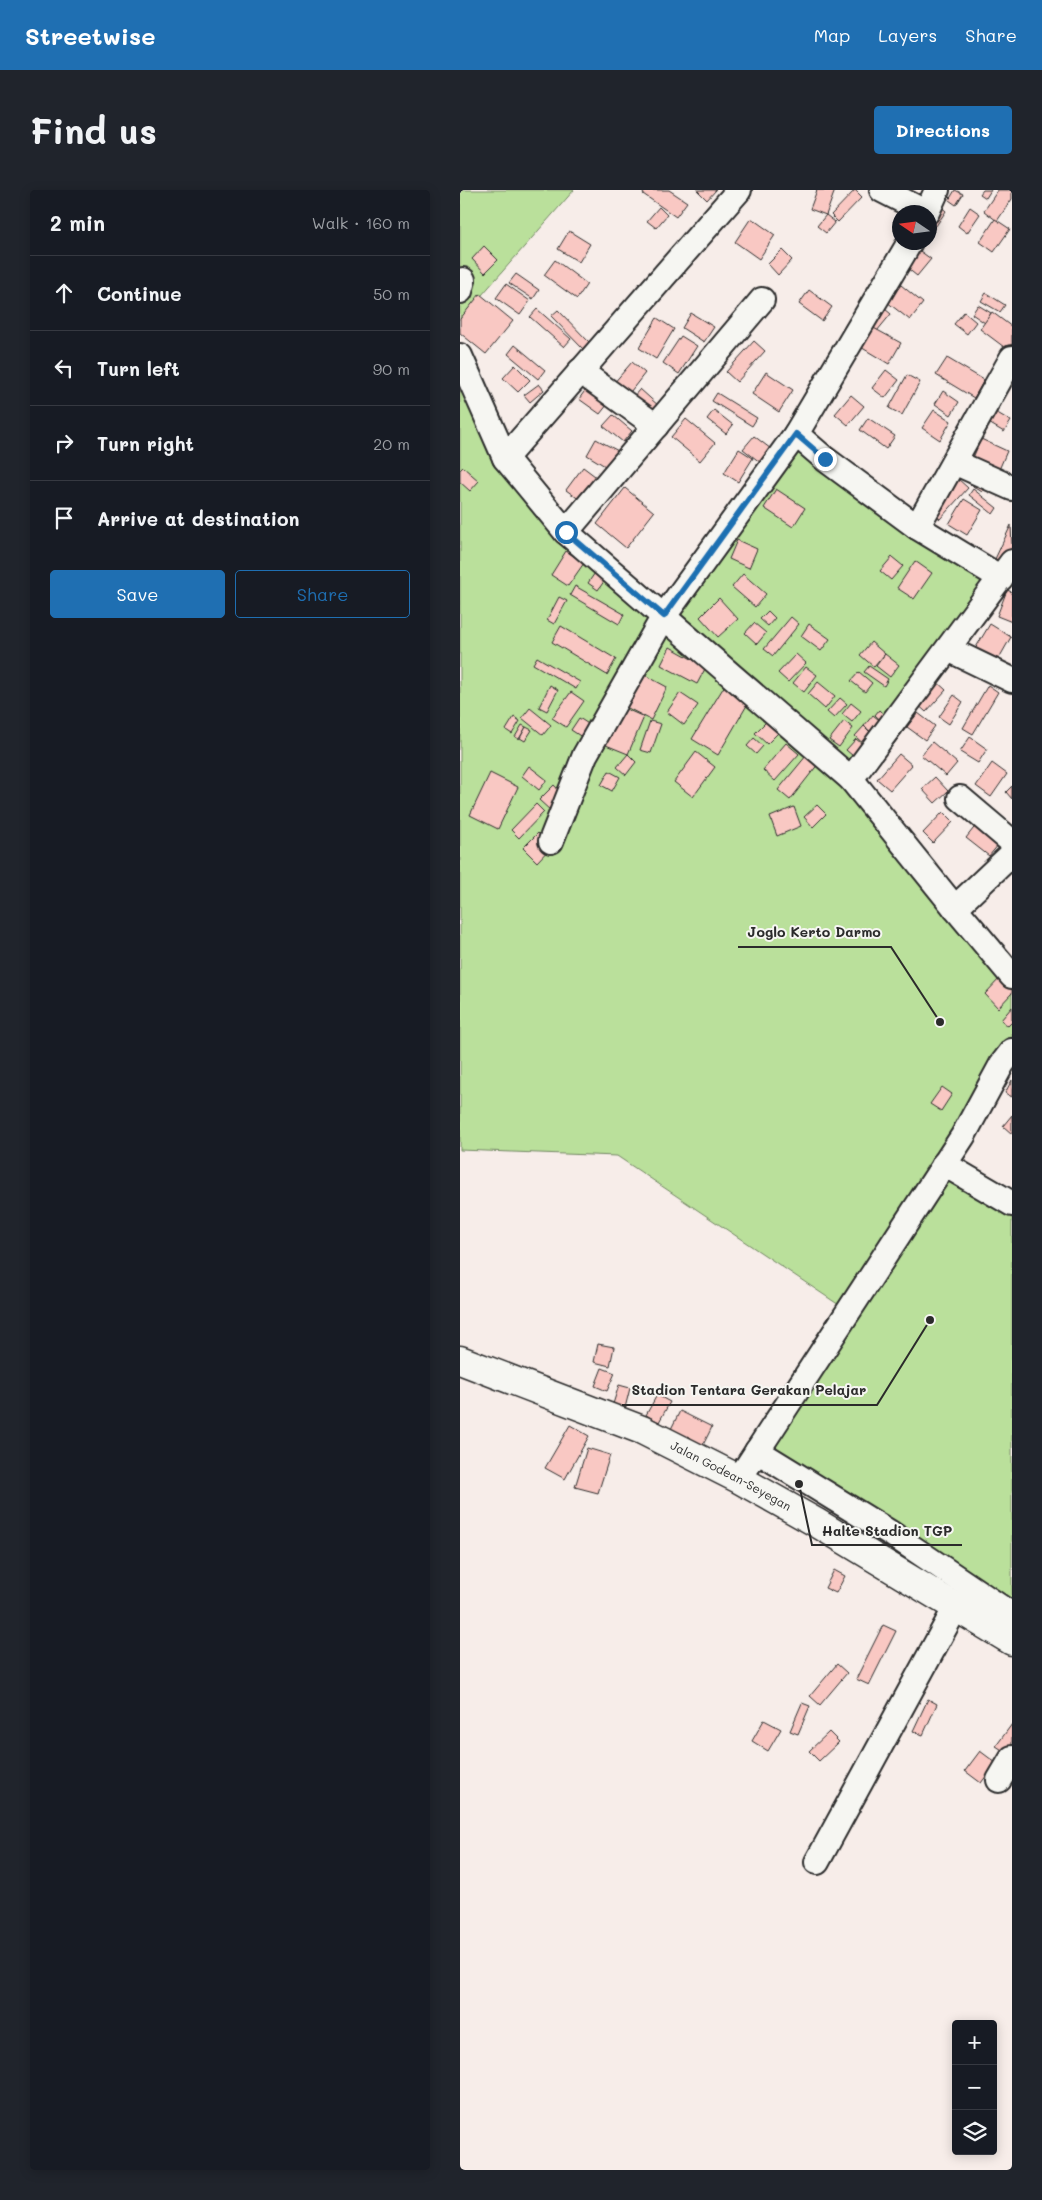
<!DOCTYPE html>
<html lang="en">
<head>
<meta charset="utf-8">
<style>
  :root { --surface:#171b24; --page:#20242c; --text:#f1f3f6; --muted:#9ea1a6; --line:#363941; --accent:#1f6fb2 }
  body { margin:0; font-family:Mali,sans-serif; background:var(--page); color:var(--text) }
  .controls { position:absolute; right:15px; bottom:15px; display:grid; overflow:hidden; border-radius:5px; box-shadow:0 2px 12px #0003 }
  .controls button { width:45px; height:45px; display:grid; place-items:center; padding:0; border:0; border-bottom:1px solid var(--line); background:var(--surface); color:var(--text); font:25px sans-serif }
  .compass { position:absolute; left:432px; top:15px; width:45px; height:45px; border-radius:50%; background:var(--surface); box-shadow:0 2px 12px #0003; rotate:283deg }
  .stop { position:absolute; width:15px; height:15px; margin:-11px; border:4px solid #1f6fb2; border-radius:50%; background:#fff }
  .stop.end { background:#1f6fb2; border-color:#fff; box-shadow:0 1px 5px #0008 }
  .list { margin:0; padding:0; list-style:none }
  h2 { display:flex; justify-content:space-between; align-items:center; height:65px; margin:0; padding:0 20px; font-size:21px }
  h2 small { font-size:16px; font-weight:400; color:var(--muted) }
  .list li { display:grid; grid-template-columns:32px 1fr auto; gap:15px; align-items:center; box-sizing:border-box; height:75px; padding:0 20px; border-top:1px solid var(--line) }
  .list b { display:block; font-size:19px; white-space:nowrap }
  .list em { font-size:16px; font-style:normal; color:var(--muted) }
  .actions { display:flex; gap:10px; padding:15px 20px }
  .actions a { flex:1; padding:11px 0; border:1px solid var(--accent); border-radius:5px; text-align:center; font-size:18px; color:var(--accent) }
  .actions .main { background:var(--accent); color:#fff }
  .icon { flex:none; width:28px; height:28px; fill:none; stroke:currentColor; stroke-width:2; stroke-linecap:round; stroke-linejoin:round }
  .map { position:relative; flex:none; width:552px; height:1980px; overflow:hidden; border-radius:5px }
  header { display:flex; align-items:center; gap:30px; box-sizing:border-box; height:70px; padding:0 25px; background:var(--accent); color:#fff }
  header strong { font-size:24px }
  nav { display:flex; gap:28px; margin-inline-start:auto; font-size:18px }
  .intro { display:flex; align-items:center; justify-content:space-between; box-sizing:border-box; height:120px; padding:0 30px }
  h1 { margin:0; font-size:35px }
  .button { padding:12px 22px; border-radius:5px; background:var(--accent); color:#fff; font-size:18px; font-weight:700 }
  main { display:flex; gap:30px; padding:0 30px }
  aside { flex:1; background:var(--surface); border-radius:5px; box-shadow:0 2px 12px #0003 }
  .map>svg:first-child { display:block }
  .green { fill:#bae09b; stroke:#728663 }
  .building { fill:#f9c8c3; stroke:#2b2b2b }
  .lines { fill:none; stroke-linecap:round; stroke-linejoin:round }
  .minor-casing { stroke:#2b2b2b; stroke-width:28 }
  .major-casing { stroke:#2b2b2b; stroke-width:31 }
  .minor { stroke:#f6f6f2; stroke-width:24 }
  .major { stroke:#f6f6f2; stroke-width:28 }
  .route { stroke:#1f6fb2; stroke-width:6 }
  .labels { text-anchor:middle; stroke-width:4; stroke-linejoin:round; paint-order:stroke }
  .street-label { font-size:12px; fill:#2b2b2b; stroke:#f6f6f2 }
  .leader { fill:none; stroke:#2b2b2b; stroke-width:2 }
  .callout-dot { fill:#2b2b2b; stroke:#f6f6f2; stroke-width:2 }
  .callout-label { font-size:14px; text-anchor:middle; font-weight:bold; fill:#2b2b2b; stroke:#f6f6f2; stroke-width:4; stroke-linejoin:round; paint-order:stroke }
</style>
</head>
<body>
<header>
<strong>Streetwise</strong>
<nav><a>Map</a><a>Layers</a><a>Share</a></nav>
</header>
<div class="intro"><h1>Find us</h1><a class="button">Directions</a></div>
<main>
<aside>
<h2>2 min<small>Walk · 160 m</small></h2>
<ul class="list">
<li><svg class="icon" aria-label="ahead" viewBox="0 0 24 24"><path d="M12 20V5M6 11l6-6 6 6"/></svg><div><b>Continue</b></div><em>50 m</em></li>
<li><svg class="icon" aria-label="left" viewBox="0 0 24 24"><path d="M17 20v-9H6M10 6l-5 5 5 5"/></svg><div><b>Turn left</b></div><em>90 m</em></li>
<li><svg class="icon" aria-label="right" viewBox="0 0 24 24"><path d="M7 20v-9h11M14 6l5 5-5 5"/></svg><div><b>Turn right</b></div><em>20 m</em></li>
<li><svg class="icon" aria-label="arrive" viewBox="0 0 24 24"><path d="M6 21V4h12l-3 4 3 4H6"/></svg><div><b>Arrive at destination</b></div></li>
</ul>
<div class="actions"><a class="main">Save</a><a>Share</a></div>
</aside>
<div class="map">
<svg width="552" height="1980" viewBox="0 0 552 1980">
  <rect width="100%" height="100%" fill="#f7ede9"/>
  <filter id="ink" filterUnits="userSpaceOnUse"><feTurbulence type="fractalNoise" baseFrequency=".02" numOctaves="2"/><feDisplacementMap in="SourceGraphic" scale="10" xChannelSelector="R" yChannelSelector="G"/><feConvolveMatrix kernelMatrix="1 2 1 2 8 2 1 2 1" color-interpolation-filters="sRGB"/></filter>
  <g filter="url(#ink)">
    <g class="green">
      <path d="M 0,0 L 114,0 L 0,130 Z"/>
      <path d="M 0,159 L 45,268 L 203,426 L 338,239 L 541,388 L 392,589 L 552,785 L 552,862 L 388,1121 L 157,966 L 0,960 Z"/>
      <path d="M 487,988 L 552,1028 L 552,1425 L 297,1261 Z"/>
    </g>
    <g class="building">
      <path d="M 185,0 L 209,0 L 227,12 L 216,27 L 183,4 Z"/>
      <path d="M 237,0 L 256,0 L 247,10 Z"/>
      <path d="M 357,0 L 375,0 L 366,25 L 350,19 Z"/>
      <path d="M 395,0 L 402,7 L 378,32 L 371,25 Z"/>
      <path d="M 495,0 L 503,4 L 496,15 L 489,10 Z"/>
      <path d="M 523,0 L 531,0 L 526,8 L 520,4 Z"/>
      <path d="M 538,0 L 552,0 L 552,9 L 537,31 L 524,21 Z"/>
      <path d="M 479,15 L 486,21 L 474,39 L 470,36 L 470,28 Z"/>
      <path d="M 199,17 L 207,25 L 196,38 L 187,31 Z"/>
      <path d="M 510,17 L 520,24 L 507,43 L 498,36 Z"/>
      <path d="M 366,25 L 375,32 L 366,43 L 357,36 Z"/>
      <path d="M 291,28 L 315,45 L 299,69 L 275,52 Z"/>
      <path d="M 535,29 L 550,39 L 534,62 L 520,52 Z"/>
      <path d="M 109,41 L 130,54 L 119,72 L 98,59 Z"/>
      <path d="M 24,56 L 38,70 L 25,83 L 12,69 Z"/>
      <path d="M 322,60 L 332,70 L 318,85 L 308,74 Z"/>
      <path d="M 460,61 L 471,69 L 457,86 L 447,78 Z"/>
      <path d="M 95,70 L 127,94 L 117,109 L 84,85 Z"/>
      <path d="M 56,84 L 79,100 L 73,109 L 49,93 Z"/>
      <path d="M 46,94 L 70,111 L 60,125 L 36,108 Z"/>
      <path d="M 441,95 L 463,113 L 450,130 L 427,112 Z"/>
      <path d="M 349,100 L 372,117 L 362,131 L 339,114 Z"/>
      <path d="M 526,103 L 545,115 L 540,122 L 521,111 Z"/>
      <path d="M 20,104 L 53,131 L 26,164 L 0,143 L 0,129 Z"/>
      <path d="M 518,115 L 531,123 L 525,133 L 512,124 Z"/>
      <path d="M 77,119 L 111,149 L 104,157 L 70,127 Z"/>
      <path d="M 425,119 L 431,124 L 417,141 L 411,136 Z"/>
      <path d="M 98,120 L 129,152 L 123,159 L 91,126 Z"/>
      <path d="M 504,122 L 516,132 L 507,144 L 494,134 Z"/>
      <path d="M 532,122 L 552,137 L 552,155 L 548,160 L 520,139 Z"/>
      <path d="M 231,123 L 254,137 L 244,152 L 222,138 Z"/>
      <path d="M 197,128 L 214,139 L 196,169 L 179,158 Z"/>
      <path d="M 410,136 L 441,153 L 429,174 L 399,156 Z"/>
      <path d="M 221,146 L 237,156 L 219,184 L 203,173 Z"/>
      <path d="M 294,151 L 305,161 L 277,192 L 266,182 Z"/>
      <path d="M 55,155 L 85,180 L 78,189 L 48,164 Z"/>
      <path d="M 487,168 L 524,190 L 514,208 L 476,185 Z"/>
      <path d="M 172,172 L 185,183 L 167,206 L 153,194 Z"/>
      <path d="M 55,175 L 70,190 L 58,202 L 43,188 Z"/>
      <path d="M 426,180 L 439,190 L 425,208 L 412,198 Z"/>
      <path d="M 306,182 L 333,200 L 319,222 L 292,204 Z"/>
      <path d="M 447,185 L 460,192 L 442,225 L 429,218 Z"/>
      <path d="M 79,194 L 84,200 L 70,212 L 64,205 Z"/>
      <path d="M 129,195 L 151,210 L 140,224 L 119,209 Z"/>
      <path d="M 180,199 L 200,217 L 193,225 L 173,207 Z"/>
      <path d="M 483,201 L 499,212 L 491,225 L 475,214 Z"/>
      <path d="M 257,203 L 297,228 L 292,236 L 252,211 Z"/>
      <path d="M 391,205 L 404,216 L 388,235 L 375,224 Z"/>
      <path d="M 254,220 L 273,235 L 266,244 L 247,229 Z"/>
      <path d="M 474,220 L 491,231 L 480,250 L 462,238 Z"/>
      <path d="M 534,221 L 551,231 L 544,242 L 527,232 Z"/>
      <path d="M 153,225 L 172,241 L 163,252 L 143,236 Z"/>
      <path d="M 408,228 L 435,246 L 426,259 L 400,240 Z"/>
      <path d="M 226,229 L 255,253 L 240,271 L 211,247 Z"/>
      <path d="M 294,246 L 315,262 L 305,276 L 283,259 Z"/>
      <path d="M 136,249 L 160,262 L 150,279 L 127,265 Z"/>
      <path d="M 521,249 L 547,261 L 538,282 L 512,270 Z"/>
      <path d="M 279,259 L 293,268 L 278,292 L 264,283 Z"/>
      <path d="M 3,277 L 19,291 L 10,301 L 0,292 L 0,280 Z"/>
      <path d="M 123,277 L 139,289 L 123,312 L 106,300 Z"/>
      <path d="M 508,278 L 529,291 L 522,302 L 502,289 Z"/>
      <path d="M 497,288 L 508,298 L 480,329 L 469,320 Z"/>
      <path d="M 165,298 L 194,322 L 166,358 L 137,334 Z"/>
      <path d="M 316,299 L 345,318 L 333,337 L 304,318 Z"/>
      <path d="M 513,299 L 537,318 L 533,324 L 509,305 Z"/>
      <path d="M 504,309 L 522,320 L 507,345 L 489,334 Z"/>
      <path d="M 551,335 L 552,358 L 545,373 L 535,369 Z"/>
      <path d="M 277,350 L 297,359 L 289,378 L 269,369 Z"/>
      <path d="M 106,361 L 124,373 L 108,396 L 91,385 Z"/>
      <path d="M 432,367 L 443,376 L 431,390 L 420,381 Z"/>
      <path d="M 455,371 L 472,383 L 454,409 L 437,398 Z"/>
      <path d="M 139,377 L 149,384 L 138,400 L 128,393 Z"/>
      <path d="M 283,384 L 306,404 L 295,417 L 272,397 Z"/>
      <path d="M 115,396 L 164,424 L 159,434 L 110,405 Z"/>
      <path d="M 547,400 L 552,402 L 552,432 L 537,426 Z"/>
      <path d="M 99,407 L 107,411 L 94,434 L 87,430 Z"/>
      <path d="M 259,408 L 278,429 L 258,447 L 240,427 Z"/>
      <path d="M 308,421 L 315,428 L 308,436 L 300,429 Z"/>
      <path d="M 331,427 L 339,434 L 313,466 L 304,459 Z"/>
      <path d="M 294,433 L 306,443 L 297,454 L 285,443 Z"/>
      <path d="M 349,434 L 370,449 L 361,461 L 341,446 Z"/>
      <path d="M 530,434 L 551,447 L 534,477 L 512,464 Z"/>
      <path d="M 101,436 L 156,469 L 147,485 L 92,452 Z"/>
      <path d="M 411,452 L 425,464 L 414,477 L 400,465 Z"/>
      <path d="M 210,457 L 246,477 L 237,494 L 201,475 Z"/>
      <path d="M 336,464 L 346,473 L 328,492 L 318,483 Z"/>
      <path d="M 425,464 L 439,475 L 430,487 L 416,476 Z"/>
      <path d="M 77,467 L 120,492 L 116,499 L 73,474 Z"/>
      <path d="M 409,476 L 428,489 L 424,496 L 404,482 Z"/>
      <path d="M 346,477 L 357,485 L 344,502 L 333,493 Z"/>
      <path d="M 399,482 L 412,493 L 405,502 L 391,491 Z"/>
      <path d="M 183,484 L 207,497 L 191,530 L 166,517 Z"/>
      <path d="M 475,490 L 486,500 L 466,522 L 455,512 Z"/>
      <path d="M 358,492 L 375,506 L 365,519 L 348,504 Z"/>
      <path d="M 90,495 L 98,500 L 87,521 L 79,517 Z"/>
      <path d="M 265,495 L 290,510 L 258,565 L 232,549 Z"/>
      <path d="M 528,495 L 538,502 L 513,544 L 503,538 Z"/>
      <path d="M 111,502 L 124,511 L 106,537 L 92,528 Z"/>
      <path d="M 220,503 L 238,515 L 224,535 L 207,522 Z"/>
      <path d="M 494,505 L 503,512 L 489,534 L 479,527 Z"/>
      <path d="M 380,508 L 387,514 L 374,528 L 367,522 Z"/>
      <path d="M 391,513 L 401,521 L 392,532 L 382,524 Z"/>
      <path d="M 157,515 L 184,527 L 168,564 L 141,553 Z"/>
      <path d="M 448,515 L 458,522 L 433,555 L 423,547 Z"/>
      <path d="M 70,518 L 91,535 L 83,545 L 62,528 Z"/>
      <path d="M 419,520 L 433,533 L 429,538 L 415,525 Z"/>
      <path d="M 458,523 L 475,536 L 465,550 L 447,537 Z"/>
      <path d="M 413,525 L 429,538 L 419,549 L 404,536 Z"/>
      <path d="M 54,527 L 60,531 L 52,544 L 46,540 Z"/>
      <path d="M 119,528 L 133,537 L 125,549 L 111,540 Z"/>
      <path d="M 310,528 L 321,540 L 307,554 L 295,543 Z"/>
      <path d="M 190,531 L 201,534 L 191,563 L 180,560 Z"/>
      <path d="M 384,531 L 393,538 L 379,557 L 369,550 Z"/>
      <path d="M 62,535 L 66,537 L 59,549 L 55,547 Z"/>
      <path d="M 404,536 L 419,551 L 410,560 L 395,546 Z"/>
      <path d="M 66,537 L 72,540 L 65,551 L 60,548 Z"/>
      <path d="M 510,547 L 527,559 L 518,573 L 500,562 Z"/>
      <path d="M 294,548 L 303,556 L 296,564 L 287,556 Z"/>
      <path d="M 396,549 L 410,560 L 400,572 L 386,560 Z"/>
      <path d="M 472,552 L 497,573 L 486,586 L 461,565 Z"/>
      <path d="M 326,553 L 339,564 L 315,591 L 303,580 Z"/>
      <path d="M 351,560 L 362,569 L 330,610 L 318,600 Z"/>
      <path d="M 236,562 L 255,577 L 233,607 L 214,592 Z"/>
      <path d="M 168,564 L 176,572 L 166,585 L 157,577 Z"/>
      <path d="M 439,564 L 452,575 L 430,600 L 417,589 Z"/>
      <path d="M 532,573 L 547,584 L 531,607 L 516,596 Z"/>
      <path d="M 69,576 L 87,590 L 79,600 L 62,586 Z"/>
      <path d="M 149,581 L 160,587 L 152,601 L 141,595 Z"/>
      <path d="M 30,583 L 58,597 L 38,639 L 10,625 Z"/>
      <path d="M 475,587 L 488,601 L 475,613 L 462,599 Z"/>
      <path d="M 94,595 L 105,607 L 91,621 L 79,610 Z"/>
      <path d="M 552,596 L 552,609 L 546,602 Z"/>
      <path d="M 76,614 L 84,622 L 59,648 L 51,640 Z"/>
      <path d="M 357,615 L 366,624 L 353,637 L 344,627 Z"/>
      <path d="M 334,617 L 341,636 L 317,646 L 310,627 Z"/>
      <path d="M 483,622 L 493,632 L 473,653 L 463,643 Z"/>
      <path d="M 521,629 L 544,648 L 529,666 L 506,648 Z"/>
      <path d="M 78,643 L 92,656 L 77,672 L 63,658 Z"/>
      <path d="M 541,787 L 552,797 L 552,803 L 538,818 L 525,804 Z"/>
      <path d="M 552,817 L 552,832 L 548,836 L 541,830 Z"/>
      <path d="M 552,890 L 552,907 L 545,903 Z"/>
      <path d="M 482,897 L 492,904 L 481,921 L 470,914 Z"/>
      <path d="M 552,925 L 552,944 L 543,936 Z"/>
      <path d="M 138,1154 L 154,1157 L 150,1176 L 134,1172 Z"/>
      <path d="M 142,1178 L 155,1183 L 147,1201 L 135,1196 Z"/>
      <path d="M 159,1195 L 170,1198 L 165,1218 L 153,1214 Z"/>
      <path d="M 197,1205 L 210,1212 L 199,1232 L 186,1225 Z"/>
      <path d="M 220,1221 L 252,1237 L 243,1255 L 211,1239 Z"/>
      <path d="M 110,1235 L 129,1246 L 105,1289 L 85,1278 Z"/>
      <path d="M 127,1258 L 150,1265 L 138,1303 L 115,1297 Z"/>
      <path d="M 374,1380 L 385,1386 L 376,1403 L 365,1398 Z"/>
      <path d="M 423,1435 L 436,1441 L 409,1495 L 396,1489 Z"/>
      <path d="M 377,1474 L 387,1483 L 360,1515 L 350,1506 Z"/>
      <path d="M 468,1509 L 477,1514 L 463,1545 L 453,1541 Z"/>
      <path d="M 342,1513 L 350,1516 L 338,1544 L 330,1541 Z"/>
      <path d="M 304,1530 L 321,1539 L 308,1561 L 292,1551 Z"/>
      <path d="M 552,1534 L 552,1556 L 547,1563 L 536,1556 Z"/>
      <path d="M 369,1542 L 379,1552 L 359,1571 L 349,1561 Z"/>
      <path d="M 520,1561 L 536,1573 L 521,1593 L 505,1581 Z"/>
    </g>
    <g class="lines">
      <defs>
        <g id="minor">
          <path d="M 279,0 L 45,268 L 106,342 L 391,589 L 495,718 L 552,786"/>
          <path d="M 422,0 L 465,22"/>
          <path d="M 467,22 L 477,0"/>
          <path d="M 450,52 L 336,244 L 365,269 L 457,337 L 541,388"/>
          <path d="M 0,101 L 3,90"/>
          <path d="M 0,166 L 45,268"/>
          <path d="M 120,181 L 196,236"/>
          <path d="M 494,272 L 552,298"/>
          <path d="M 457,337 L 552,168"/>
          <path d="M 106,342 L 302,110"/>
          <path d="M 488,459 L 552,490"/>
          <path d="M 391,589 L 552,372"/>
          <path d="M 500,608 L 552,652"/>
          <path d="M 91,651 L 125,565 L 204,426 L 336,244"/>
          <path d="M 495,718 L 552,664"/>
          <path d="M 484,974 L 552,1014"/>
          <path d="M 297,1261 L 432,1344 L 552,1425"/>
          <path d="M 279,1289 L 503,946 L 542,874 L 552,861"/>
          <path d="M 539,1590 L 552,1568"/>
          <path d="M 357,1672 L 496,1417"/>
        </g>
        <g id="major">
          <path id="s1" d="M 0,1170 L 182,1240 L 279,1289 L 357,1333 L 552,1451"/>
        </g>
      </defs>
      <use href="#minor" class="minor-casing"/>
      <use href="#major" class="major-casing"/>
      <use href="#minor" class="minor"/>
      <use href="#major" class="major"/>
    </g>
  </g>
  <g class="lines" filter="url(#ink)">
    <path class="route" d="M 106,342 L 204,426 L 336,244 L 365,269"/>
  </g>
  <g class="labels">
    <g class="street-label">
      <text dy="4" stroke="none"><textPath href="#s1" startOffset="295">Jalan Godean-Seyegan</textPath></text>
    </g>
  </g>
  <path class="leader" d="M480 832L431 757H278M470 1130L417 1215H162M339 1294L352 1355H502"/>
  <g class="callout-dot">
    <circle cx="480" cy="832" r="5"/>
    <circle cx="470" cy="1130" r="5"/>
    <circle cx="339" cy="1294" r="5"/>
  </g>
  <g class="callout-label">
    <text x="354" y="747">Joglo Kerto Darmo</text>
    <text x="289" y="1205">Stadion Tentara Gerakan Pelajar</text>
    <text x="427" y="1346">Halte Stadion TGP</text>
  </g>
</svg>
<div class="controls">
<button>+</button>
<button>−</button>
<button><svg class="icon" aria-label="layers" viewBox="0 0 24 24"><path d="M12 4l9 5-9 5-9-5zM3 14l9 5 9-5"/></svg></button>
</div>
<svg class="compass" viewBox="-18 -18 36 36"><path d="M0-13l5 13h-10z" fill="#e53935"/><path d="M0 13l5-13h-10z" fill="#9ea1a6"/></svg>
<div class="stop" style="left:106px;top:342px"></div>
<div class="stop end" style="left:365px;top:269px"></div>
</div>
</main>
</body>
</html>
